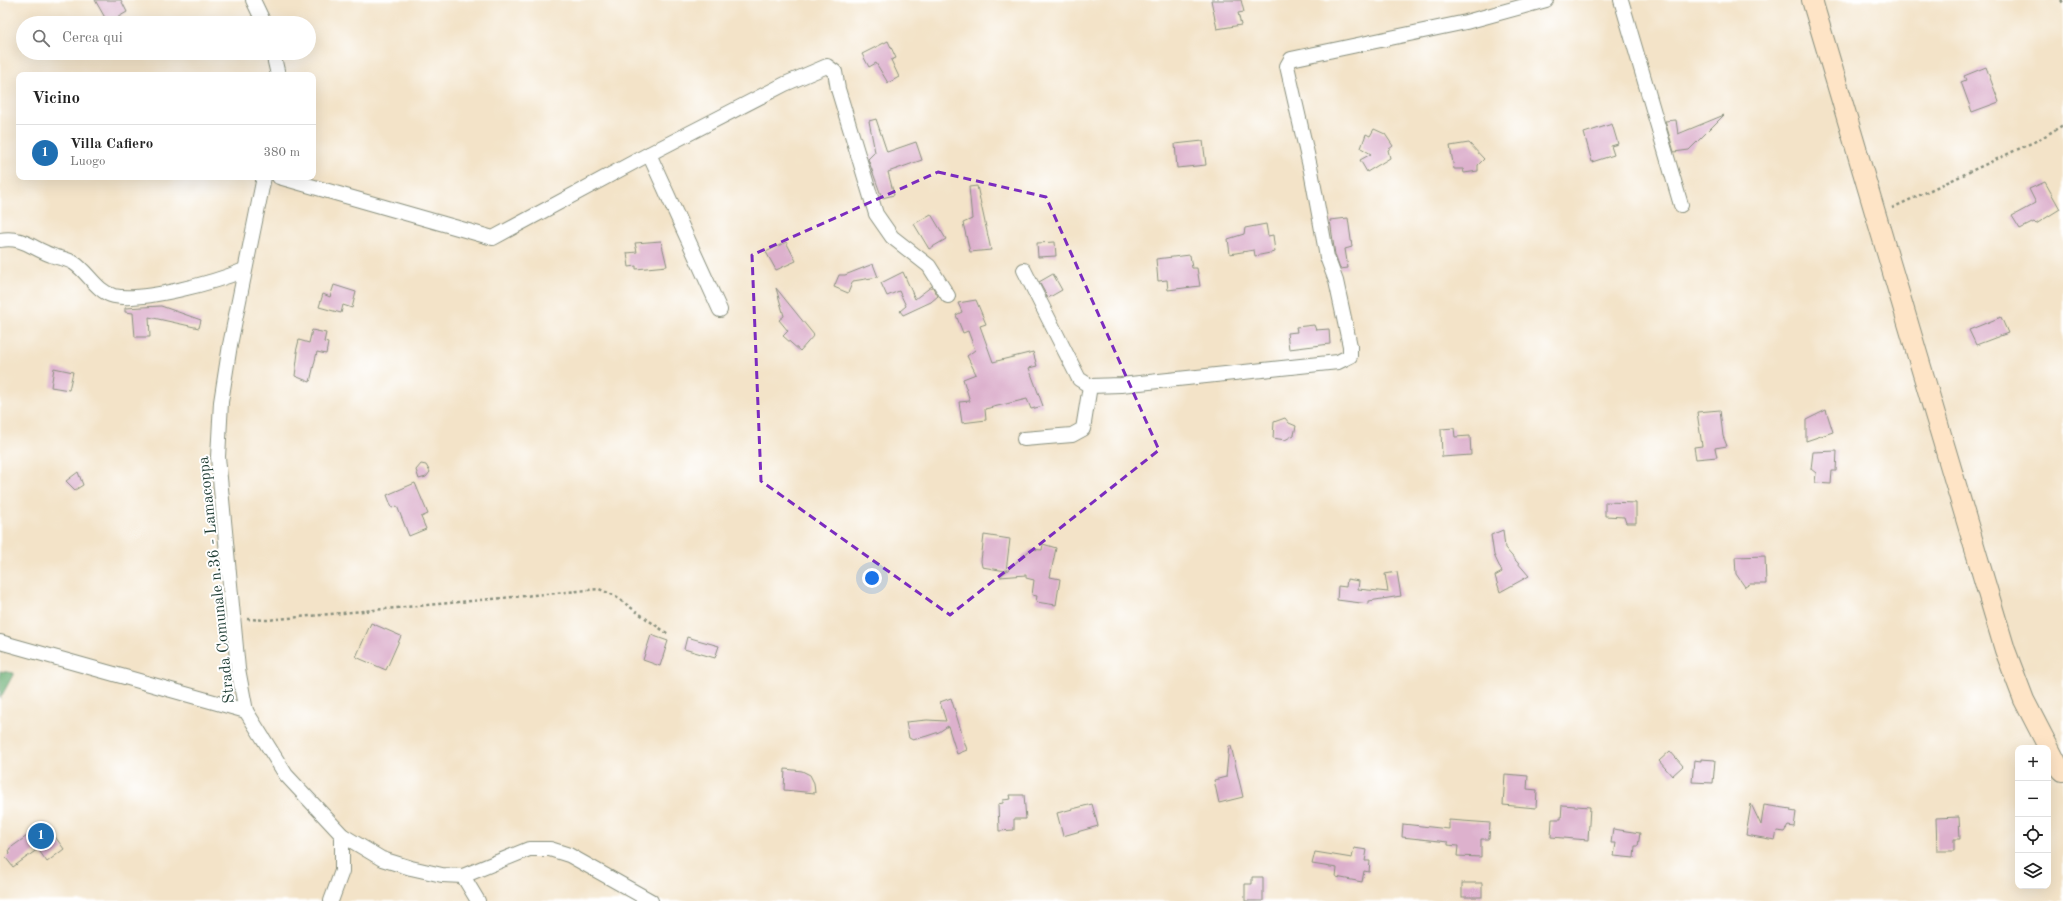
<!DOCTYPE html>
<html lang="it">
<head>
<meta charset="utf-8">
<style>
  :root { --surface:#fff; --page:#f2f2f2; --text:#222; --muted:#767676; --line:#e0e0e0; --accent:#1f6fb2 }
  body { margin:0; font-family:"Old Standard TT",serif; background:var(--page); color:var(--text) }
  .controls { position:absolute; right:12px; bottom:12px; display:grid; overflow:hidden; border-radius:8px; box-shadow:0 4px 16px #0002 }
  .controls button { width:36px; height:36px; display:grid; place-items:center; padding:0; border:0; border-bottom:1px solid var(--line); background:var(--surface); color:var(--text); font:20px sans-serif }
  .you { position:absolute; left:872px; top:578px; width:14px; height:14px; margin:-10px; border:3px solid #fff; border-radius:50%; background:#1a73e8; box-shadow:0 0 0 6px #1a73e833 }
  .badge { display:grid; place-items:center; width:26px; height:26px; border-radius:50%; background:var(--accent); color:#fff; font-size:13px; font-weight:700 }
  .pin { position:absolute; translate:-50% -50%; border:2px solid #fff; box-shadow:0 1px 4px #0006 }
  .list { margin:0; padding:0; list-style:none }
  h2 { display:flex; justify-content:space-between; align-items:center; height:52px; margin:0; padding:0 16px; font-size:17px }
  h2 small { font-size:13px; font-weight:400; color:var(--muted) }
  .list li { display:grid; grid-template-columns:26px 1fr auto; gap:12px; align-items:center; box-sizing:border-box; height:56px; padding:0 16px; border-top:1px solid var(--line) }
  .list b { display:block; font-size:15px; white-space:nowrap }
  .list p { margin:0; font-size:13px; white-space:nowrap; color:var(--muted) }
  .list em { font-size:13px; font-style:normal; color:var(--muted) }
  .icon { flex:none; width:22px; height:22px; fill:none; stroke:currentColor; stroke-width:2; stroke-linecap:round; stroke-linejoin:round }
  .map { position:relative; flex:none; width:2063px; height:901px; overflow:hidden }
  .search { position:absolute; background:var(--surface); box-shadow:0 4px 16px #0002; left:16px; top:16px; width:300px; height:44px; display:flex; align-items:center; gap:10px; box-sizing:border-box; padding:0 14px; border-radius:22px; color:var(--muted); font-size:15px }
  .panel { position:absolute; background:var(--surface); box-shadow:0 4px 16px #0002; left:16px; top:72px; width:300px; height:108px; border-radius:8px }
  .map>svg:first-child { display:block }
  .forest { fill:#69ad72; stroke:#447553 }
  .building { fill:#ddb1cd }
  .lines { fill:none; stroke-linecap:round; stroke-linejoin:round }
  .street-casing { stroke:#89907e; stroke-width:16 }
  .secondary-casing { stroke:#89907e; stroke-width:22 }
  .path { stroke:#89907e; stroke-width:2.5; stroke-dasharray:3 3; stroke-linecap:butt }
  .street { stroke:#fff; stroke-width:14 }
  .secondary { stroke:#fee4c6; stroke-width:20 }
  .marked { fill:none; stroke:#7b2cbf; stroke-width:3; stroke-dasharray:8 5; stroke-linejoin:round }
  .labels { text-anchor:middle; stroke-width:4; stroke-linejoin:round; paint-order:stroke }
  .street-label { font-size:16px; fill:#1f3d34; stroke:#fff }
</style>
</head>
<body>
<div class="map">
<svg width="2063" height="901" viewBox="0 0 2063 901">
  <rect width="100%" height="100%" fill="#fff"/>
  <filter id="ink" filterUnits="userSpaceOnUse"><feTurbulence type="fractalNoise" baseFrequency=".025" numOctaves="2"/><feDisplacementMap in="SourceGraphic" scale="8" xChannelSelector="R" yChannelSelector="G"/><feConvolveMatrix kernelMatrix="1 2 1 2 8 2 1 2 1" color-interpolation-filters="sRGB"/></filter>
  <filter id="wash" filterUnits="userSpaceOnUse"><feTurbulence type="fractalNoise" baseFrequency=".012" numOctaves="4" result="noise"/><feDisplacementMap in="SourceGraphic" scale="16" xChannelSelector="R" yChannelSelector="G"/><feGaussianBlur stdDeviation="0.9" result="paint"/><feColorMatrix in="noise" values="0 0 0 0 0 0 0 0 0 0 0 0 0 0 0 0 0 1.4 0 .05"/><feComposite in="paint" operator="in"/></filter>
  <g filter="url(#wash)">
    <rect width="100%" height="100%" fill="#f3e3c8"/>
    <path class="forest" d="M 0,671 L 14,673 L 0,699 Z"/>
    <g id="blocks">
      <g class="building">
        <path d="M 95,0 L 121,0 L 127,12 L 108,23 Z"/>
        <path d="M 1211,0 L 1241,0 L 1244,12 L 1238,13 L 1241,25 L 1217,29 Z"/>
        <path d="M 888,41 L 896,58 L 891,60 L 899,77 L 888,83 L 876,63 L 869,67 L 862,54 Z"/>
        <path d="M 1986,67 L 1999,102 L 1972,112 L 1961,82 L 1966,80 L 1964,76 Z"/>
        <path d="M 1724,115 L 1689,150 L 1674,152 L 1665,121 L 1676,120 L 1678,134 Z"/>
        <path d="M 876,119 L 887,152 L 916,142 L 922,160 L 888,172 L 894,195 L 882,198 L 868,159 L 875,152 L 869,121 Z"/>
        <path d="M 1612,124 L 1618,144 L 1611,146 L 1614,155 L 1592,162 L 1584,133 Z"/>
        <path d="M 1374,129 L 1385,134 L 1393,146 L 1388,150 L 1390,158 L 1367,172 L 1360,160 L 1371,154 L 1361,148 L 1366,134 L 1370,136 Z"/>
        <path d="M 1203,141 L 1206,165 L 1177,168 L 1175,144 Z"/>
        <path d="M 1469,143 L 1484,159 L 1478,165 L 1478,171 L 1464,173 L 1463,169 L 1454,169 L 1450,146 Z"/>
        <path d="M 2045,182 L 2060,209 L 2036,224 L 2034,222 L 2020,229 L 2012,216 L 2036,203 L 2029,189 Z"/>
        <path d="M 977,186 L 991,250 L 970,252 L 963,223 L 972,219 L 969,187 Z"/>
        <path d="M 931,214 L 946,239 L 929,249 L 914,224 Z"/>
        <path d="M 1348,218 L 1352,247 L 1345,249 L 1348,268 L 1340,269 L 1335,255 L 1330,220 Z"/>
        <path d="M 1266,224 L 1268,236 L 1273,235 L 1275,252 L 1255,256 L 1254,250 L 1230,254 L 1228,239 L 1244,234 L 1245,228 Z"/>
        <path d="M 661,241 L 667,266 L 636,269 L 636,266 L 629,267 L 627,253 L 637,252 L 635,243 Z"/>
        <path d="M 786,242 L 796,261 L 776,270 L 766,252 Z"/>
        <path d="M 1055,242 L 1056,256 L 1038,257 L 1037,243 Z"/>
        <path d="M 1190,255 L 1192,268 L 1197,268 L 1200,286 L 1168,290 L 1167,280 L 1158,281 L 1156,259 Z"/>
        <path d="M 873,264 L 878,277 L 853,281 L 848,293 L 834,287 L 839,275 L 845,275 Z"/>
        <path d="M 903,272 L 915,299 L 932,286 L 938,296 L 931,302 L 903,315 L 900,311 L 906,306 L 899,291 L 887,296 L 881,283 Z"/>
        <path d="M 1053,274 L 1062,290 L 1048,298 L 1039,282 Z"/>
        <path d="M 334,285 L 356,292 L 352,308 L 343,305 L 341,313 L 319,307 L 323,294 L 330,297 Z"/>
        <path d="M 776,288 L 814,335 L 800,351 L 783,336 L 788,331 L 779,320 L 784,316 Z"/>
        <path d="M 976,300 L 986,324 L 980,326 L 993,362 L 1033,352 L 1037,366 L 1029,368 L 1043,406 L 1031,409 L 1027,399 L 985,409 L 986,420 L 962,423 L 959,402 L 970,401 L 963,379 L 976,374 L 967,356 L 975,350 L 968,331 L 963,333 L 956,315 L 962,312 L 958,303 Z"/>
        <path d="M 161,306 L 201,320 L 199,328 L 149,317 L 150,337 L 135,337 L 133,313 L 125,312 L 125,308 Z"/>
        <path d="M 2001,317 L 2008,333 L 1976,345 L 1969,330 Z"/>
        <path d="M 1314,325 L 1316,330 L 1329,329 L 1330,344 L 1289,349 L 1287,333 L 1297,332 L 1296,327 Z"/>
        <path d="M 312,330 L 326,333 L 324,342 L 328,343 L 326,354 L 317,352 L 310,382 L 295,376 L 298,352 L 296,352 L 299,340 L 309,343 Z"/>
        <path d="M 54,368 L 73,372 L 69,390 L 51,387 Z"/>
        <path d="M 1720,410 L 1723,436 L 1727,446 L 1715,448 L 1717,457 L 1696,459 L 1694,447 L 1702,446 L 1697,412 Z"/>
        <path d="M 1826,410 L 1833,432 L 1806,441 L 1806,420 Z"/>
        <path d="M 1285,418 L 1289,423 L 1296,426 L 1294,435 L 1285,440 L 1273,438 L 1274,422 Z"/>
        <path d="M 1454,428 L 1455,437 L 1470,436 L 1471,455 L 1442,457 L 1441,429 Z"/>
        <path d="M 1837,451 L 1836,471 L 1832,471 L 1831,484 L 1815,483 L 1816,473 L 1811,469 L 1813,452 Z"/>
        <path d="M 421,464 L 426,465 L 430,472 L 426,477 L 419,479 L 416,470 Z"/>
        <path d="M 78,472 L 83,485 L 75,490 L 66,481 Z"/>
        <path d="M 415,483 L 428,514 L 421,517 L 426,529 L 409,536 L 397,506 L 392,508 L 387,495 Z"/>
        <path d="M 1605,502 L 1636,503 L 1636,523 L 1626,523 L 1624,517 L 1605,516 Z"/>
        <path d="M 1503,530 L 1505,548 L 1529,576 L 1500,592 L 1495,576 L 1502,572 L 1494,555 L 1491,535 Z"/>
        <path d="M 984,535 L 1010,539 L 1006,571 L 982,567 L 981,561 Z"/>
        <path d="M 1043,544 L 1056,548 L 1050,577 L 1060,579 L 1056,605 L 1036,602 L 1037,596 L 1032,595 L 1034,580 L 1026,578 L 1026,575 L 1000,577 L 1031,549 L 1042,550 Z"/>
        <path d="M 1765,556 L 1766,584 L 1750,584 L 1745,587 L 1736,574 L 1735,557 Z"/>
        <path d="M 1397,572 L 1401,596 L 1369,601 L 1369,604 L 1337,600 L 1338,586 L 1346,587 L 1347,579 L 1359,581 L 1358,589 L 1388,592 L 1385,574 Z"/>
        <path d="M 371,623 L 401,636 L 386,670 L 356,657 Z"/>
        <path d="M 651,635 L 668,641 L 660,666 L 643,660 Z"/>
        <path d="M 687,637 L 719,646 L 715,658 L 684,649 Z"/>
        <path d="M 951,698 L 967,750 L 957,754 L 948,726 L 939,732 L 927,736 L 913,740 L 909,738 L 906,722 L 927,720 L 946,721 L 940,702 Z"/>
        <path d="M 1229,746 L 1231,746 L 1243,797 L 1219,803 L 1214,780 L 1226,777 Z"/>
        <path d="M 1670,751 L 1683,766 L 1672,776 L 1659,761 Z"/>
        <path d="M 1701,759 L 1715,760 L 1713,783 L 1692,782 L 1694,760 L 1701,761 Z"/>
        <path d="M 785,769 L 802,771 L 810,775 L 814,783 L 815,793 L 784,790 Z"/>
        <path d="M 1505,774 L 1528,776 L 1527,789 L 1537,790 L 1536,808 L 1503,805 Z"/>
        <path d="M 1010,795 L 1024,795 L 1026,819 L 1014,819 L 1014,830 L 999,831 L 998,804 L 1003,803 L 1003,800 L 1011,799 Z"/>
        <path d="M 1092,804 L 1098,826 L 1063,836 L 1057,813 Z"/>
        <path d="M 1751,804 L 1761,825 L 1764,805 L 1791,809 L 1790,811 L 1796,812 L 1794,827 L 1788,826 L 1784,832 L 1777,831 L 1775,840 L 1746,835 Z"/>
        <path d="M 1562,805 L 1590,807 L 1588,840 L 1551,837 L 1552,819 L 1561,819 Z"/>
        <path d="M 1959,817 L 1960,839 L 1954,839 L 1954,851 L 1937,851 L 1936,818 Z"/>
        <path d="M 1449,820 L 1490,823 L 1489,839 L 1481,839 L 1481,857 L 1457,856 L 1458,846 L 1448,845 L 1448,842 L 1402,837 L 1403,824 L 1449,829 Z"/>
        <path d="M 45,823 L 64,849 L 47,862 L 38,849 L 13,867 L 6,858 L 10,854 L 9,849 Z"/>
        <path d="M 1613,829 L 1640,833 L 1638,846 L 1635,846 L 1634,858 L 1614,856 L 1616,843 L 1611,843 Z"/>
        <path d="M 1354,848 L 1367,850 L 1365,861 L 1370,861 L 1369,872 L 1364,871 L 1362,882 L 1336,877 L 1337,868 L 1312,864 L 1315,852 L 1352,858 Z"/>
        <path d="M 1252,877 L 1263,877 L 1263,901 L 1245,901 L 1245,884 L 1252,884 Z"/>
        <rect x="1462" y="883" width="20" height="14"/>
      </g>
    </g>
  </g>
  <g filter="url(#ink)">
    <use href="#blocks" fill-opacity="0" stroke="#89907e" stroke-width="1"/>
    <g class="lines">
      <defs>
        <g id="street">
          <path d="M 253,0 L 264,23"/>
          <path d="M 1621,0 L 1681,205"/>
          <path d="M 273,53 L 278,75"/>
          <path d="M 649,154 L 720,310"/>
          <path d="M 264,177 L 230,345 L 221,402 L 218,457 L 238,669 L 246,711 L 286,775 L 342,835 L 382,859 L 411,868 L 442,875 L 463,876 L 529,849 L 550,849 L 569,855 L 651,901"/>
          <path d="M 279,177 L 493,238 L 649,154 L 785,84 L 827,66 L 835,72 L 838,89 L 876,214 L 892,237 L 929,266 L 948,296"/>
          <path d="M 0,240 C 22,236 32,248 51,255 C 58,258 68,259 74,263 C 88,272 97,292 114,296 C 143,302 216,282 244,270"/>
          <path d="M 1024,270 L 1079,379 L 1090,386 L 1121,385 L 1338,362 L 1350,356 L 1350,346 L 1336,281 L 1327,257 L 1311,171 L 1287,66 L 1291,59 L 1466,22 L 1546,0"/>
          <path d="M 1024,439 L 1072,435 L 1083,429 L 1090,386"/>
          <path d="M 0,642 L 246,711"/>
          <path d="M 463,876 L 478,901"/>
          <path d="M 331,901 L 342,871 L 342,835"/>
        </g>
        <path id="secondary" d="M 1812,0 L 2005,650 L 2024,700 L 2057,764 L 2063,771"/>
      </defs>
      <use href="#street" class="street-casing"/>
      <use href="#secondary" class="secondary-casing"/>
      <g class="path">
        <path d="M 2061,0 L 2063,3"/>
        <path d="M 1892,208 L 2040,139 L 2063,125"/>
        <path d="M 247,619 L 267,620 L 599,589 L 613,595 L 668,634"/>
      </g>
      <use href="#street" class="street"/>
      <use href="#secondary" class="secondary"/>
    </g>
  </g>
  <path class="marked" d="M 938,172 L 1046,197 L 1159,450 L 950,615 L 761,481 L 752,255 Z"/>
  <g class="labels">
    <g class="street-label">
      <text transform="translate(215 580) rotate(-96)" y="6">Strada Comunale n.36 - Lamacoppa</text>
    </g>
  </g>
</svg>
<div class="controls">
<button>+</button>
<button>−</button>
<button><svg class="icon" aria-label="locate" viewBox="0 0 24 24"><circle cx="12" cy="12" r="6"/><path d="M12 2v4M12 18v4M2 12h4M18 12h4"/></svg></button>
<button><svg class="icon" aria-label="layers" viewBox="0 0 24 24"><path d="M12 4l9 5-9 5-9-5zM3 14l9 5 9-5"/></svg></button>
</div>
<div class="you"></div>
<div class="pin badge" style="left:41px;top:836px">1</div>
<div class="search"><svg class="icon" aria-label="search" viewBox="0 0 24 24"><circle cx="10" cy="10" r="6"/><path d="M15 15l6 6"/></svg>Cerca qui</div>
<section class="panel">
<h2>Vicino<small></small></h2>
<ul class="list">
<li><span class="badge">1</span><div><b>Villa Cafiero</b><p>Luogo</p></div><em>380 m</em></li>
</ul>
</section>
</div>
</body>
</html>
